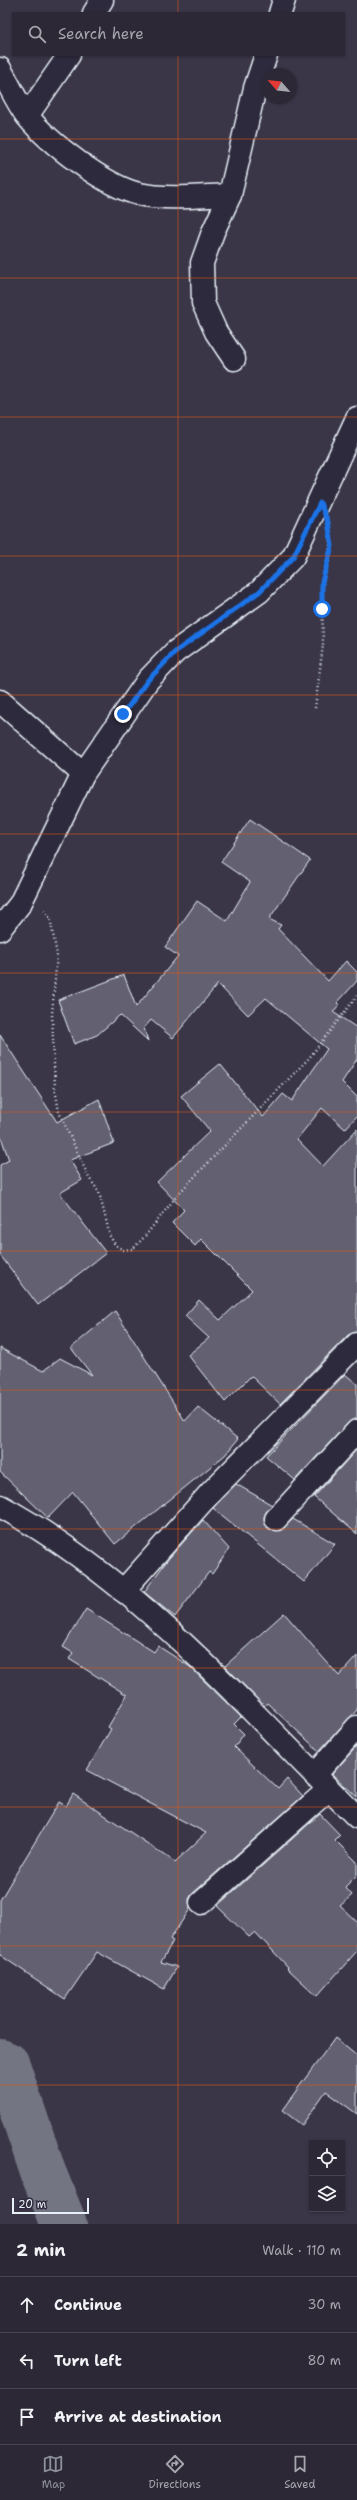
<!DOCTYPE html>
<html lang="en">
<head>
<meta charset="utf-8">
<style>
  :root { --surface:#2c2836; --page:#34303e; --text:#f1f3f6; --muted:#a6a6ad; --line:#484451; --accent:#8c9099 }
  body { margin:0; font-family:"Shantell Sans",sans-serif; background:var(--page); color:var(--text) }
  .controls { position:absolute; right:12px; bottom:12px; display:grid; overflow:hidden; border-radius:0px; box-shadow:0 1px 3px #0004 }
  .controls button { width:36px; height:36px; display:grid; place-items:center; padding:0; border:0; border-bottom:1px solid var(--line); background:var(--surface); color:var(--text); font:20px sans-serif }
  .compass { position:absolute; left:261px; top:68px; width:36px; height:36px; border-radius:50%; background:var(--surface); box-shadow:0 1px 3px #0004; rotate:298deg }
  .scale { position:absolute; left:12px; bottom:10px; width:77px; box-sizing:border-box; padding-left:4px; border:2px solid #e8f1f8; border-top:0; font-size:11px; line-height:14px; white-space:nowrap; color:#e8f1f8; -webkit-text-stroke:3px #2f2a3d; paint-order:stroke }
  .stop { position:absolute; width:12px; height:12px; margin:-9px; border:3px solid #1a73e8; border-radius:50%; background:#fff }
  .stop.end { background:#1a73e8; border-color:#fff; box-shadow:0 1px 4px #0008 }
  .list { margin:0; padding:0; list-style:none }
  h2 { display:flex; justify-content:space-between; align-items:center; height:52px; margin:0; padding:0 16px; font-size:17px }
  h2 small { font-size:13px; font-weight:400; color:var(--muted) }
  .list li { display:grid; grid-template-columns:26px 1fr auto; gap:12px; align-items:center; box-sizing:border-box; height:56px; padding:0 16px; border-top:1px solid var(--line) }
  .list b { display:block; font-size:15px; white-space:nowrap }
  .list em { font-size:13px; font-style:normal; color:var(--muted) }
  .icon { flex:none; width:22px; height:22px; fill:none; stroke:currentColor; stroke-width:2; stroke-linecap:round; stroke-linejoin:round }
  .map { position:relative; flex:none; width:357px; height:2224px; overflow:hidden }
  .search { position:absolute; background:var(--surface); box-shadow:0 1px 3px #0004; left:12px; right:12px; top:12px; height:44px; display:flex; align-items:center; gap:10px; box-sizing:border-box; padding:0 14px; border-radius:0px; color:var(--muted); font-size:15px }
  .sheet { height:220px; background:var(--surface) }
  nav { display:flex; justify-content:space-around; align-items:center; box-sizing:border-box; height:56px; border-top:1px solid var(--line); background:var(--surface); font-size:11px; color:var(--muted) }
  nav a { display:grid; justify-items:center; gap:2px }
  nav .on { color:var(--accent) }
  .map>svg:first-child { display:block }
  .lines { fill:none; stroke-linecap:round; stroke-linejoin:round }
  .river { stroke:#737482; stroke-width:46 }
  .building { fill:#636171; stroke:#e8f1f8 }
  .minor-casing { stroke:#e8f1f8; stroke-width:25 }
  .path { stroke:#e8f1f8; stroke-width:2.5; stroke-dasharray:1 3; stroke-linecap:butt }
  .minor { stroke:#2f2a3d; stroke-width:22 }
  .route { stroke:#1a73e8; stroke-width:5 }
  .grid { fill:none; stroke:#e8590c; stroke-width:1; stroke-opacity:0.55 }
</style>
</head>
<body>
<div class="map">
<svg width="357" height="2224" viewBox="0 0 357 2224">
  <rect width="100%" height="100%" fill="#3a3648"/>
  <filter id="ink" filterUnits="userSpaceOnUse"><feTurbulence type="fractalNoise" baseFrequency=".025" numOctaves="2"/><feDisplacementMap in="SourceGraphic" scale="8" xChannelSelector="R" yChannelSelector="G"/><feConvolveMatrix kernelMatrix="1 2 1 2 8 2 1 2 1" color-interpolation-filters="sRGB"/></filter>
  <g filter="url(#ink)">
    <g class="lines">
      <path class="river" d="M 0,2062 L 7,2065 L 43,2172 L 64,2224"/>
    </g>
    <g class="building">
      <path d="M 250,819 L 310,860 L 269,919 L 281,925 L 278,929 L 328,981 L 346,961 L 357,972 L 357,981 L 337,1003 L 339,1005 L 333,1012 L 357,1028 L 357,1059 L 342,1082 L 357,1097 L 357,1116 L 345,1129 L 322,1108 L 297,1139 L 323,1166 L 357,1129 L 357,1332 L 348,1335 L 280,1404 L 251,1376 L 225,1402 L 188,1355 L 209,1338 L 185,1316 L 199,1300 L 220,1320 L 252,1290 L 201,1239 L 195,1246 L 172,1223 L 184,1210 L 157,1182 L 210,1131 L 181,1096 L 220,1064 L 263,1117 L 283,1094 L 292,1101 L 327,1049 L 266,998 L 248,1015 L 218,984 L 173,1038 L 151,1020 L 144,1028 L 148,1041 L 120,1015 L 97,1035 L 74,1044 L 58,1000 L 124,975 L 136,1007 L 178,956 L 165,947 L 197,901 L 227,921 L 250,882 L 221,862 Z"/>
      <path d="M 0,1035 L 57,1122 L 99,1099 L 114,1143 L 70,1160 L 82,1180 L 60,1193 L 106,1253 L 38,1305 L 0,1255 L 0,1165 L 9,1160 L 0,1134 Z"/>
      <path d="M 115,1311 L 185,1421 L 198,1407 L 238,1439 L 225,1455 L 115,1544 L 73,1492 L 48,1518 L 0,1472 L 0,1348 L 43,1371 L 60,1358 L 92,1375 L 71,1348 Z"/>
      <path d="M 345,1374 L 357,1384 L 357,1419 L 348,1423 L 295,1480 L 266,1456 Z"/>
      <path d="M 357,1449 L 357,1534 L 314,1497 Z"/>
      <path d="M 236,1484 L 272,1505 L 264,1517 L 268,1528 L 280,1531 L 293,1519 L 335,1544 L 304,1582 L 213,1508 Z"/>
      <path d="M 203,1520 L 229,1549 L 212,1574 L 209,1572 L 175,1617 L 144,1592 L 169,1558 Z"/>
      <path d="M 86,1609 L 154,1652 L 158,1646 L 189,1666 L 241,1717 L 234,1724 L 244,1734 L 234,1747 L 278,1789 L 287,1779 L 303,1796 L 192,1894 L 189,1899 L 190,1909 L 170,1939 L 173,1941 L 161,1962 L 177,1967 L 164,1989 L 97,1952 L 65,1999 L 0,1955 L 0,1900 L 59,1802 L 66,1806 L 73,1794 L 175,1862 L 206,1833 L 87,1770 L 111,1729 L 108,1727 L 127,1695 L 69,1659 L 73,1653 L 63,1647 Z"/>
      <path d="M 284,1613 L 339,1676 L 357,1656 L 357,1710 L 319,1751 L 267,1703 L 264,1706 L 225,1666 Z"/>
      <path d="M 357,1746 L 357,1797 L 332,1774 Z"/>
      <path d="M 320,1814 L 340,1835 L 335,1840 L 357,1862 L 357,1875 L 345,1887 L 352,1895 L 340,1906 L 357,1922 L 357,1951 L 317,1996 L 287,1968 L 288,1967 L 255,1932 L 249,1937 L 217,1906 Z"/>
      <path d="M 335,2038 L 357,2056 L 357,2114 L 326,2091 L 302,2125 L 282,2110 Z"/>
    </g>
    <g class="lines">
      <defs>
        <g id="minor">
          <path d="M 94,13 L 102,0"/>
          <path d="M 280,13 L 284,0"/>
          <path d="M 0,69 C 9,84 17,103 27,116 C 49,143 105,186 139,194 C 168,200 200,196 230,195"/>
          <path d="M 27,116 L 69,55"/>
          <path d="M 234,359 L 216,332 L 203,303 L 202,263 L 213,232 L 230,195 L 255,88 L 266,55"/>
          <path d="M 0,701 L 83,774"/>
          <path d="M 0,929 L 20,904 L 83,774 L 148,680 L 175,652 L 259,592 L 293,557 L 357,418"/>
          <path d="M 0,1506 C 140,1582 245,1707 357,1817"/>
          <path d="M 276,1519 L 357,1431"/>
          <path d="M 123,1591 L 211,1492 L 357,1344"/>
          <path d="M 315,1775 L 357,1727"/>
          <path d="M 201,1903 L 329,1789"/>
        </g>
      </defs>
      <use href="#minor" class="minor-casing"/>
      <g class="path">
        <path d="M 315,708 L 323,645 L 322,582 L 329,559 L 331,535"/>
        <path d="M 44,910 L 50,918 L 57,955 L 52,1014 L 55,1088 L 59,1112 L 89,1178 L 99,1192 L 110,1236 L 115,1245 L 123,1250 L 133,1249 L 146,1235 L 179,1193 L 309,1058 L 357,996"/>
      </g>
      <use href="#minor" class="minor"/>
    </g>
  </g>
  <g class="lines" filter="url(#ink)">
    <path class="route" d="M 123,714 L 148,680 L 175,652 L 259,592 L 293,557 L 320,503 L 328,522 L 332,546 L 322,582 L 322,609"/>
  </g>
  <path class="grid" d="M 178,0 L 178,13M 178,55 L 178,2224M 0,139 L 357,139M 0,278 L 357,278M 0,417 L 357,417M 0,556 L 357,556M 0,695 L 357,695M 0,834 L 357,834M 0,973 L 357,973M 0,1112 L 357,1112M 0,1251 L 357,1251M 0,1390 L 357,1390M 0,1529 L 357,1529M 0,1668 L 357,1668M 0,1807 L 357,1807M 0,1946 L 357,1946M 0,2085 L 357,2085"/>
</svg>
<div class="controls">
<button><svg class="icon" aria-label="locate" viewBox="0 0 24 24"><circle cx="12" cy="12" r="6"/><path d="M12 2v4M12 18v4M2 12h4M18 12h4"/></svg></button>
<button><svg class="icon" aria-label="layers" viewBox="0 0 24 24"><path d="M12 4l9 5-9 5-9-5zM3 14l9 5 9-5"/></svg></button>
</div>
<svg class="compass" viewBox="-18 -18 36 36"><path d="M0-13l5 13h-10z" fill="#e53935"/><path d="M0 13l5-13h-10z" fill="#a6a6ad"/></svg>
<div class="scale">20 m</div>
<div class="stop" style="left:322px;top:609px"></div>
<div class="stop end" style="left:123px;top:714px"></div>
<div class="search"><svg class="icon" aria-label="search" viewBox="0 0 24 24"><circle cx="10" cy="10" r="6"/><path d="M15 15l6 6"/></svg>Search here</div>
</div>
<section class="sheet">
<h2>2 min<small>Walk · 110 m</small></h2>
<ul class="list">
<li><svg class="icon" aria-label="ahead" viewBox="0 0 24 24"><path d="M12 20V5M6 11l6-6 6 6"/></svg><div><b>Continue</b></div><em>30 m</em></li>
<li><svg class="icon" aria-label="left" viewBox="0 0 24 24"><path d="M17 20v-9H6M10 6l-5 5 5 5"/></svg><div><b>Turn left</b></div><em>80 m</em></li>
<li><svg class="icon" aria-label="arrive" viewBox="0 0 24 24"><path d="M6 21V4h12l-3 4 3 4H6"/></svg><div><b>Arrive at destination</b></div></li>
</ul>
</section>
<nav>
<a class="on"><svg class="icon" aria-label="map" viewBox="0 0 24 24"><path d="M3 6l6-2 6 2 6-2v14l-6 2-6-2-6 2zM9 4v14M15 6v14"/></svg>Map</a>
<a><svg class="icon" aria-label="directions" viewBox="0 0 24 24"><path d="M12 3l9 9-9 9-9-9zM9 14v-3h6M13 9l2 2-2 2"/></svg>Directions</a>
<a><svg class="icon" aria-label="saved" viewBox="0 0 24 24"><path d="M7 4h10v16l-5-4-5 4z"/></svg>Saved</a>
</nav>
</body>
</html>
